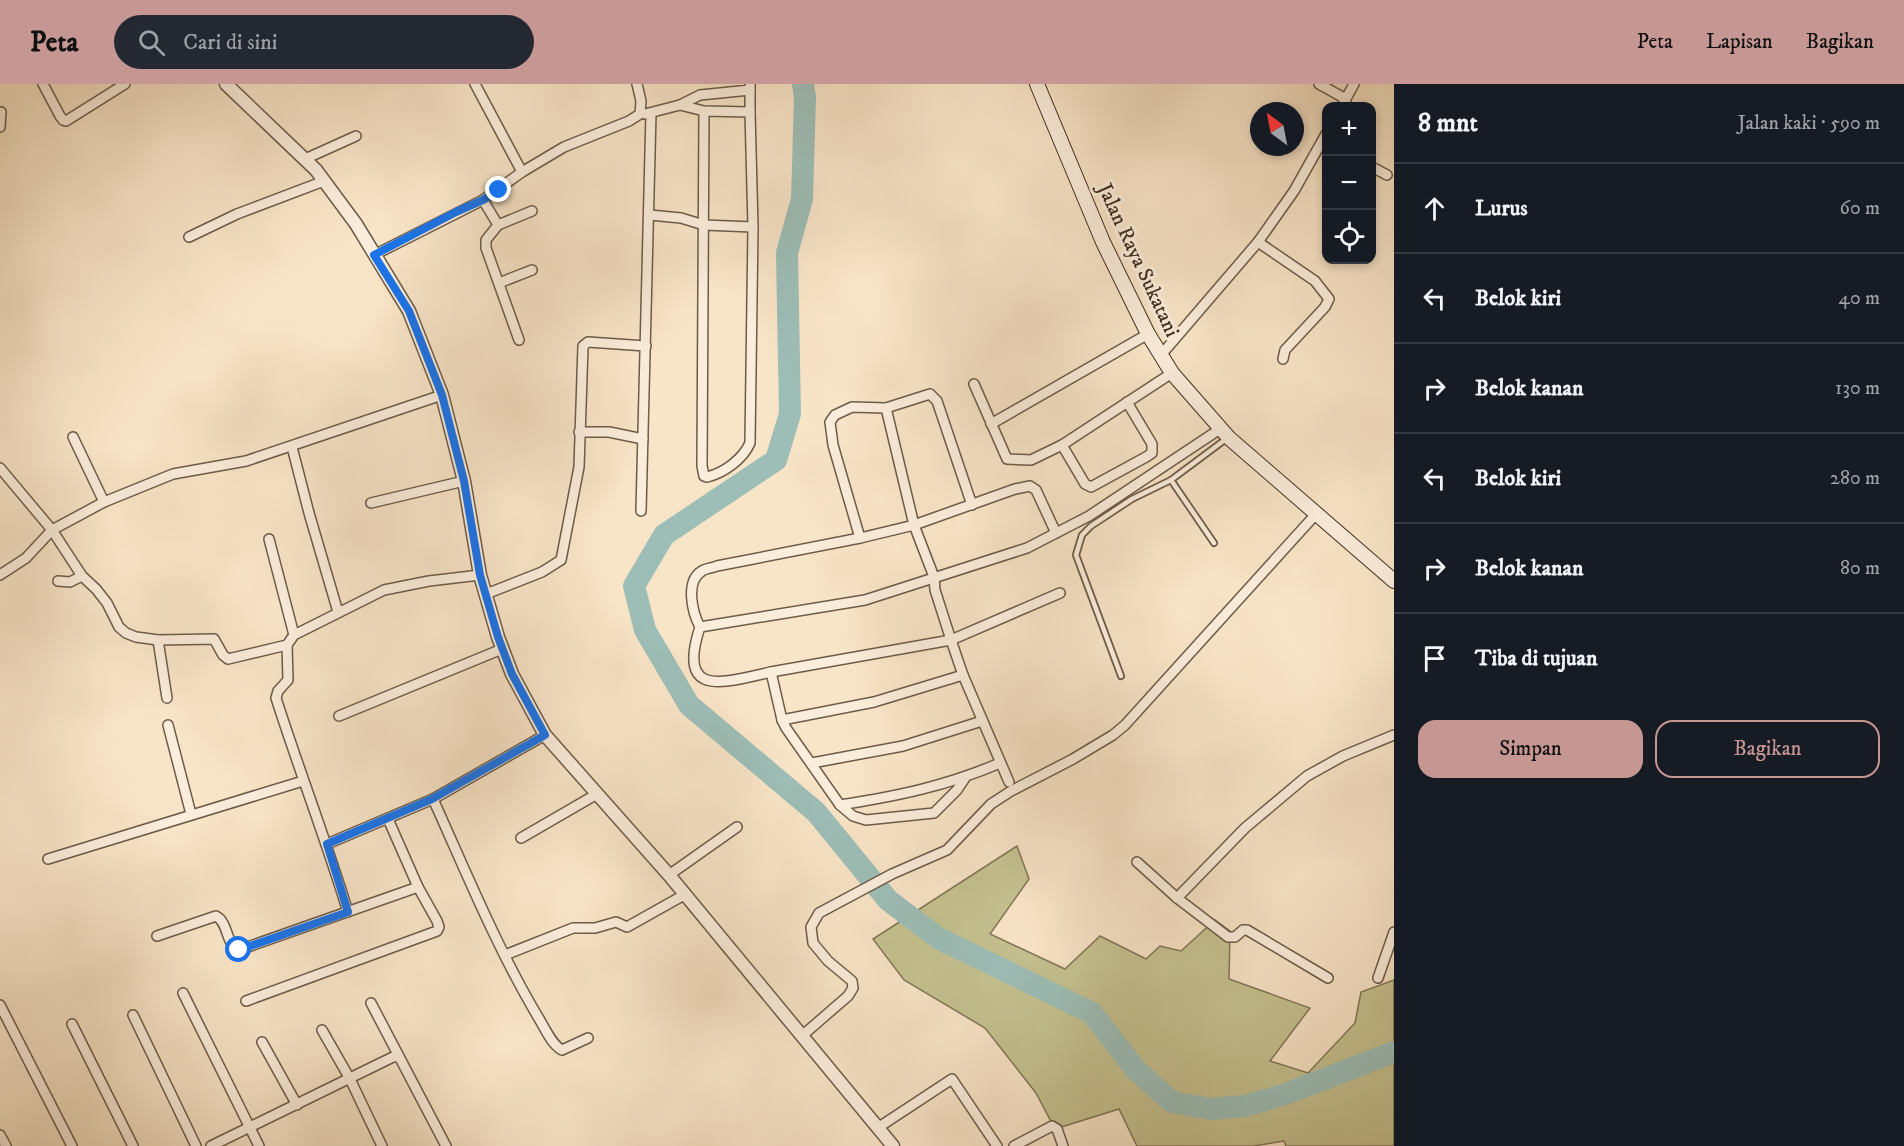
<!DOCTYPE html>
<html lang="id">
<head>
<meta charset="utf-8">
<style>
  :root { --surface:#171b24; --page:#242831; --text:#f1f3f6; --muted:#9ea1a6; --line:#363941; --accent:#c59692 }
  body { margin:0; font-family:"IM FELL DW Pica",serif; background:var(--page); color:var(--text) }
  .controls { position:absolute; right:18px; top:18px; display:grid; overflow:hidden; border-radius:12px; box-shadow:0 3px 9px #0003 }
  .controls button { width:54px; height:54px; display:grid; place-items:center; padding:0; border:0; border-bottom:2px solid var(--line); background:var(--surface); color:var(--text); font:30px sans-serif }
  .compass { position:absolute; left:1250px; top:18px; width:54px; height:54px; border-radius:50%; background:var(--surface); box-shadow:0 3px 9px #0003; rotate:328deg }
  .stop { position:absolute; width:18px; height:18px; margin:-14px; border:4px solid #1a73e8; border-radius:50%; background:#fff }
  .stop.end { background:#1a73e8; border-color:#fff; box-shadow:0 2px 6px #0008 }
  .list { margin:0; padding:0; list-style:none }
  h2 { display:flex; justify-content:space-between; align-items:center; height:78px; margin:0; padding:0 24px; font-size:26px }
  h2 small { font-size:20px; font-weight:400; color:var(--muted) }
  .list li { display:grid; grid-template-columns:39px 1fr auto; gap:18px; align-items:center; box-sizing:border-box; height:90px; padding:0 24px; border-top:2px solid var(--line) }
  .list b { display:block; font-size:22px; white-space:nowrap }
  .list em { font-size:20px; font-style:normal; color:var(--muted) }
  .actions { display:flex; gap:12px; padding:18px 24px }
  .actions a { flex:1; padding:14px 0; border:2px solid var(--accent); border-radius:18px; text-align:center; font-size:21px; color:var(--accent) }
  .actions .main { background:var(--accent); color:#111 }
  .icon { flex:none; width:33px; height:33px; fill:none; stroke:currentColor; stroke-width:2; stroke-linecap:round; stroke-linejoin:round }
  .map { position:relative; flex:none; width:1394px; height:1062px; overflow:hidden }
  header { display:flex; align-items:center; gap:36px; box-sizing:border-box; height:84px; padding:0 30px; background:var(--accent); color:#111 }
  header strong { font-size:28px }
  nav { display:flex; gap:33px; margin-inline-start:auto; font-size:21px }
  .search { width:420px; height:54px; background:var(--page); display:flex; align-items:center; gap:15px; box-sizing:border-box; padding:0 21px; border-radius:33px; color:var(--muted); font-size:22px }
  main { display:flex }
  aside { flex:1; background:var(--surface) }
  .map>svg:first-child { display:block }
  .green { fill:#c5c190; stroke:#827757; stroke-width:1.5 }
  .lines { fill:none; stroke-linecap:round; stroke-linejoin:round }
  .river { stroke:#9dbeb7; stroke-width:22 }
  .service-casing { stroke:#6d5b48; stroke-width:8 }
  .minor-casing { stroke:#6d5b48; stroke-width:12 }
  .tertiary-casing { stroke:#6d5b48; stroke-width:15 }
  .secondary-casing { stroke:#3f2d1e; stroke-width:16 }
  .service { stroke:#faeddb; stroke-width:4.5 }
  .minor { stroke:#faeddb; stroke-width:9 }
  .tertiary { stroke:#faeddb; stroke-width:12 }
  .secondary { stroke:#faeddb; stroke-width:14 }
  .route { stroke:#1a73e8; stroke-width:8 }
  .labels { text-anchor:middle; stroke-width:6; stroke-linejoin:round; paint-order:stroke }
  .street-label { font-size:21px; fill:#3f2d1e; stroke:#faeddb }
</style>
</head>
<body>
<header>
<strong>Peta</strong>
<div class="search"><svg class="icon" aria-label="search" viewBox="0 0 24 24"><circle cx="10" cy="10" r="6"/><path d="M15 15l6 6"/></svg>Cari di sini</div>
<nav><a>Peta</a><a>Lapisan</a><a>Bagikan</a></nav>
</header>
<main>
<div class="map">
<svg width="1394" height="1062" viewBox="0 0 1394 1062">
  <rect width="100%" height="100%" fill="#f8e4c7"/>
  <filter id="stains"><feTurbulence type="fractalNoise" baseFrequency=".00333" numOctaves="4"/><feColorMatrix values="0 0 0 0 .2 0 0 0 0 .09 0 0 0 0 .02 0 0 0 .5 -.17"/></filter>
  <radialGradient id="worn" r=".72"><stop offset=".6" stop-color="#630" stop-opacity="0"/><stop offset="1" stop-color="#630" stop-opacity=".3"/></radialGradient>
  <path class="green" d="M 1017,762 L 1029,795 L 990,850 L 1065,885 L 1100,852 L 1146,875 L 1160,862 L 1181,867 L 1215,836 L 1230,847 L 1229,895 L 1310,924 L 1270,977 L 1308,989 L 1355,939 L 1361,908 L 1394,896 L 1394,1062 L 1286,1062 L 1284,1057 L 1253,1062 L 1137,1062 L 1119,1025 L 1055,1045 L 1036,1009 L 985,944 L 904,896 L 873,855 Z"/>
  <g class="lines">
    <path class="river" d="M 803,0 L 805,13 L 802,115 L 787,169 L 790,330 L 776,376 L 664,451 L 634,502 L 645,546 L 689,621 L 816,728 L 888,816 L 938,854 L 1092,929 L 1136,986 L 1172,1018 L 1211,1025 L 1244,1022 L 1283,1011 L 1394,968"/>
    <defs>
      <g id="service">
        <path d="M 1171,396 L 1214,459"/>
        <path d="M 1121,592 L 1076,471 L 1082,451 L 1091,442 L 1132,415 L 1171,396 L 1226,355"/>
      </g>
      <g id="minor">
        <path d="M 43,0 L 60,32 L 63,36 L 66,37 L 125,0"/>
        <path d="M 475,0 L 522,88"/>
        <path d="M 1319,0 L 1346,15"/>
        <path d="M 750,6 L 750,28"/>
        <path d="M 680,21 L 704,27 L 702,382 L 704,392 L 707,393 C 724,389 743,375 750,359 L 753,143 L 750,28 L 704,27"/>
        <path d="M 1342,22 L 1354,0"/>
        <path d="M 645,30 L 680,21 L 700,11 L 750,6 L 750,0"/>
        <path d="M 0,43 L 1,28"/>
        <path d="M 305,75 L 356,52"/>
        <path d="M 1372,83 L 1387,91"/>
        <path d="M 483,116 L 498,141 L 486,156 L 486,164 L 519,256"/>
        <path d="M 650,131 L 681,134 L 704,141 L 753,143"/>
        <path d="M 498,141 L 532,127"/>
        <path d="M 189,153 L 237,130 L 324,97"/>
        <path d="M 1258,158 L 1315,197 L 1329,215 L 1325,223 L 1285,266 L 1283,275"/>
        <path d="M 374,171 L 483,116 L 522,88 L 564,63 L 629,37 L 640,30 L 641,17 L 637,0"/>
        <path d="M 499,199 L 532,186"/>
        <path d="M 1161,271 L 1258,158 L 1294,107 L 1326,50"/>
        <path d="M 974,300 L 1007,375 L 1031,376 L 1062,361 L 1172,289"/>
        <path d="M 886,324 L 914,441 L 934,493 L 935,506 L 951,556 L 963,591 L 1009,698"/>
        <path d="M 991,340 L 1148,250"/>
        <path d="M 579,348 L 609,348 L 643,355"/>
        <path d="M 73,353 L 104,418"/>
        <path d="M 1062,361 L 1085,400 L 1091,403 L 1146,373 L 1152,369 L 1152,360 L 1127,318"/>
        <path d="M 292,363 L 309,429 L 338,528"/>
        <path d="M 0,384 L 52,446 L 82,492 L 96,505 L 107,519 L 119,543 L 126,549 L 136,553 L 158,556 L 214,555 L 223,571 L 228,575 L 287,561 L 294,551 L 384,506 L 429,497 L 480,491"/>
        <path d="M 371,419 L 464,397"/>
        <path d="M 641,427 L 651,29"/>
        <path d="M 860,454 L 833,361 L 830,338 L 835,331 L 852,323 L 886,324 L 930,310 L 937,317 L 972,421"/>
        <path d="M 269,455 L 294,551"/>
        <path d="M 0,491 L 26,474 L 52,446 L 104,418 L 173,390 L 246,377 L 442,311"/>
        <path d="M 58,497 L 70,498 L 82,492"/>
        <path d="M 486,510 L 542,488 L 561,476 L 579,383 L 583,262 L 588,258 L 646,262"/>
        <path d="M 700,543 C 692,528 685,497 702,487 C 706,484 713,484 717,482 L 860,454 L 914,441 L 1015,405 L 1030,402 L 1036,406 L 1056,449"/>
        <path d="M 158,556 L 167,614"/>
        <path d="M 287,561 L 288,596 L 278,607 L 276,614 C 299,686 326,756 348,828"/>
        <path d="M 771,588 C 725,598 676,616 700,543 L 865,516 L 1027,464 L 1089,432 L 1220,345"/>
        <path d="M 339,632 L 502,565"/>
        <path d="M 782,636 L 874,618 L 963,591"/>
        <path d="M 168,641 L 191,730"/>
        <path d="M 812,679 L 903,662 L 982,637"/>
        <path d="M 965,694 L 957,706 L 934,729 L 866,736 L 853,732 L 840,721 L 786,644 L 782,636 L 771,588 L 951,556 L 1060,509"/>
        <path d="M 433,715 C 466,788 497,864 538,933 C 545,944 551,960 562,966 L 588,954"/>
        <path d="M 840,721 C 898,712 946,702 1000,679"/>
        <path d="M 521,754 L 597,710"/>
        <path d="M 327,760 L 433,715 L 545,651"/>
        <path d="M 48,775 L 303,697"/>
        <path d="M 1137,778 L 1177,814 L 1228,853 L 1235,853 L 1243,846 L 1247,846 L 1328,894"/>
        <path d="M 669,791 L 737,743"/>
        <path d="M 1177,814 L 1245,744 L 1307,692 L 1343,672 L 1394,651"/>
        <path d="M 157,852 L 216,832 C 229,839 225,860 239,866 L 418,803"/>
        <path d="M 505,871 L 573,844 L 595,844 L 616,838 L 627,843 L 684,811"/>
        <path d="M 1378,894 L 1394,848"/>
        <path d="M 183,909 L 259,1062"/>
        <path d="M 246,917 L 437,847 L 439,843 L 437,837 L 418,803 L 388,735"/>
        <path d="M 371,919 L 446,1062"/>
        <path d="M 0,921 L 72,1062"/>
        <path d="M 133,931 L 196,1062"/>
        <path d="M 72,940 L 133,1062"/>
        <path d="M 322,946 L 350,995 L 382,1062"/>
        <path d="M 803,951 L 848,912 L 853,904 L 852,897 L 828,877 L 813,859 L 811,843 L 819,829 L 892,790 L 947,766 L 991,720 L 1011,707 L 1073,675 L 1113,651 L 1125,641 L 1316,430"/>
        <path d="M 262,958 L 297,1021"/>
        <path d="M 879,1043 L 952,995 L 997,1062"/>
        <path d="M 0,1051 L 6,1062"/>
        <path d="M 211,1062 L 393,973 L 398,973"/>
        <path d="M 1014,1062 L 1052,1042 L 1057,1045 L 1063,1062"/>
      </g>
      <path id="tertiary" d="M 226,0 L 316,86 L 356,140 L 409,227 L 442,311 L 464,397 L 480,491 L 498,553 L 512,590 L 545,651 L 669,791 L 893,1062"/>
      <path id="secondary" d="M 1037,0 L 1103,158 L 1148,250 L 1172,289 L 1229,354 L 1394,497"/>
    </defs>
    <use href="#service" class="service-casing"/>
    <use href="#minor" class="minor-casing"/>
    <use href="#tertiary" class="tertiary-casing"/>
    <use href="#secondary" class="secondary-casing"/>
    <use href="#service" class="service"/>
    <use href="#minor" class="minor"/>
    <use href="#tertiary" class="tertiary"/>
    <use href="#secondary" class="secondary"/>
  </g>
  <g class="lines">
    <path class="route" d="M 239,866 L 348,828 L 327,760 L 432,715 L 545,651 L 512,590 L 498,553 L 480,491 L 464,397 L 442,311 L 409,227 L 374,171 L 456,128 L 483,116 L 499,106"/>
  </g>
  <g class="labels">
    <g class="street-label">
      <text transform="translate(1139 176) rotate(65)" y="7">Jalan Raya Sukatani</text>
    </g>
  </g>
  <rect width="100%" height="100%" filter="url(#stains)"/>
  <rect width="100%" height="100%" fill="url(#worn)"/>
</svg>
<div class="controls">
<button>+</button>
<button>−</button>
<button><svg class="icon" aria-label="locate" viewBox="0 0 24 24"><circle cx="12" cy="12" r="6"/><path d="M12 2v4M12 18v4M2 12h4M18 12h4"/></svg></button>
</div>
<svg class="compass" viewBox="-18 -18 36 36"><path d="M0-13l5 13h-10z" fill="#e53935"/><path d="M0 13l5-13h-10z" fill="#9ea1a6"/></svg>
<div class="stop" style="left:239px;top:866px"></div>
<div class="stop end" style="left:499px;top:106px"></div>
</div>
<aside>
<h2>8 mnt<small>Jalan kaki · 590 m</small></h2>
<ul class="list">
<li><svg class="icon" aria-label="ahead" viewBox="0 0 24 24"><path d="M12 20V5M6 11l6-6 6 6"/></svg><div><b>Lurus</b></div><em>60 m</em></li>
<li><svg class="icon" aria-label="left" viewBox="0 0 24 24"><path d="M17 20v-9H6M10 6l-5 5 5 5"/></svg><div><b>Belok kiri</b></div><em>40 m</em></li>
<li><svg class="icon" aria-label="right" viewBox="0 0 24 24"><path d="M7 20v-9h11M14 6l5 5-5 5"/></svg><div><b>Belok kanan</b></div><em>130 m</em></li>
<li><svg class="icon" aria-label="left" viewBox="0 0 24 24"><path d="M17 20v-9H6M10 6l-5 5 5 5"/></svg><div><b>Belok kiri</b></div><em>280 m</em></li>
<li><svg class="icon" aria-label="right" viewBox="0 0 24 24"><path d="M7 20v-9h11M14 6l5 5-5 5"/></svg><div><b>Belok kanan</b></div><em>80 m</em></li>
<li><svg class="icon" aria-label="arrive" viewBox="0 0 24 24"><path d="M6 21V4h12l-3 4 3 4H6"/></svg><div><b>Tiba di tujuan</b></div></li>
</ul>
<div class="actions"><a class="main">Simpan</a><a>Bagikan</a></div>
</aside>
</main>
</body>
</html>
